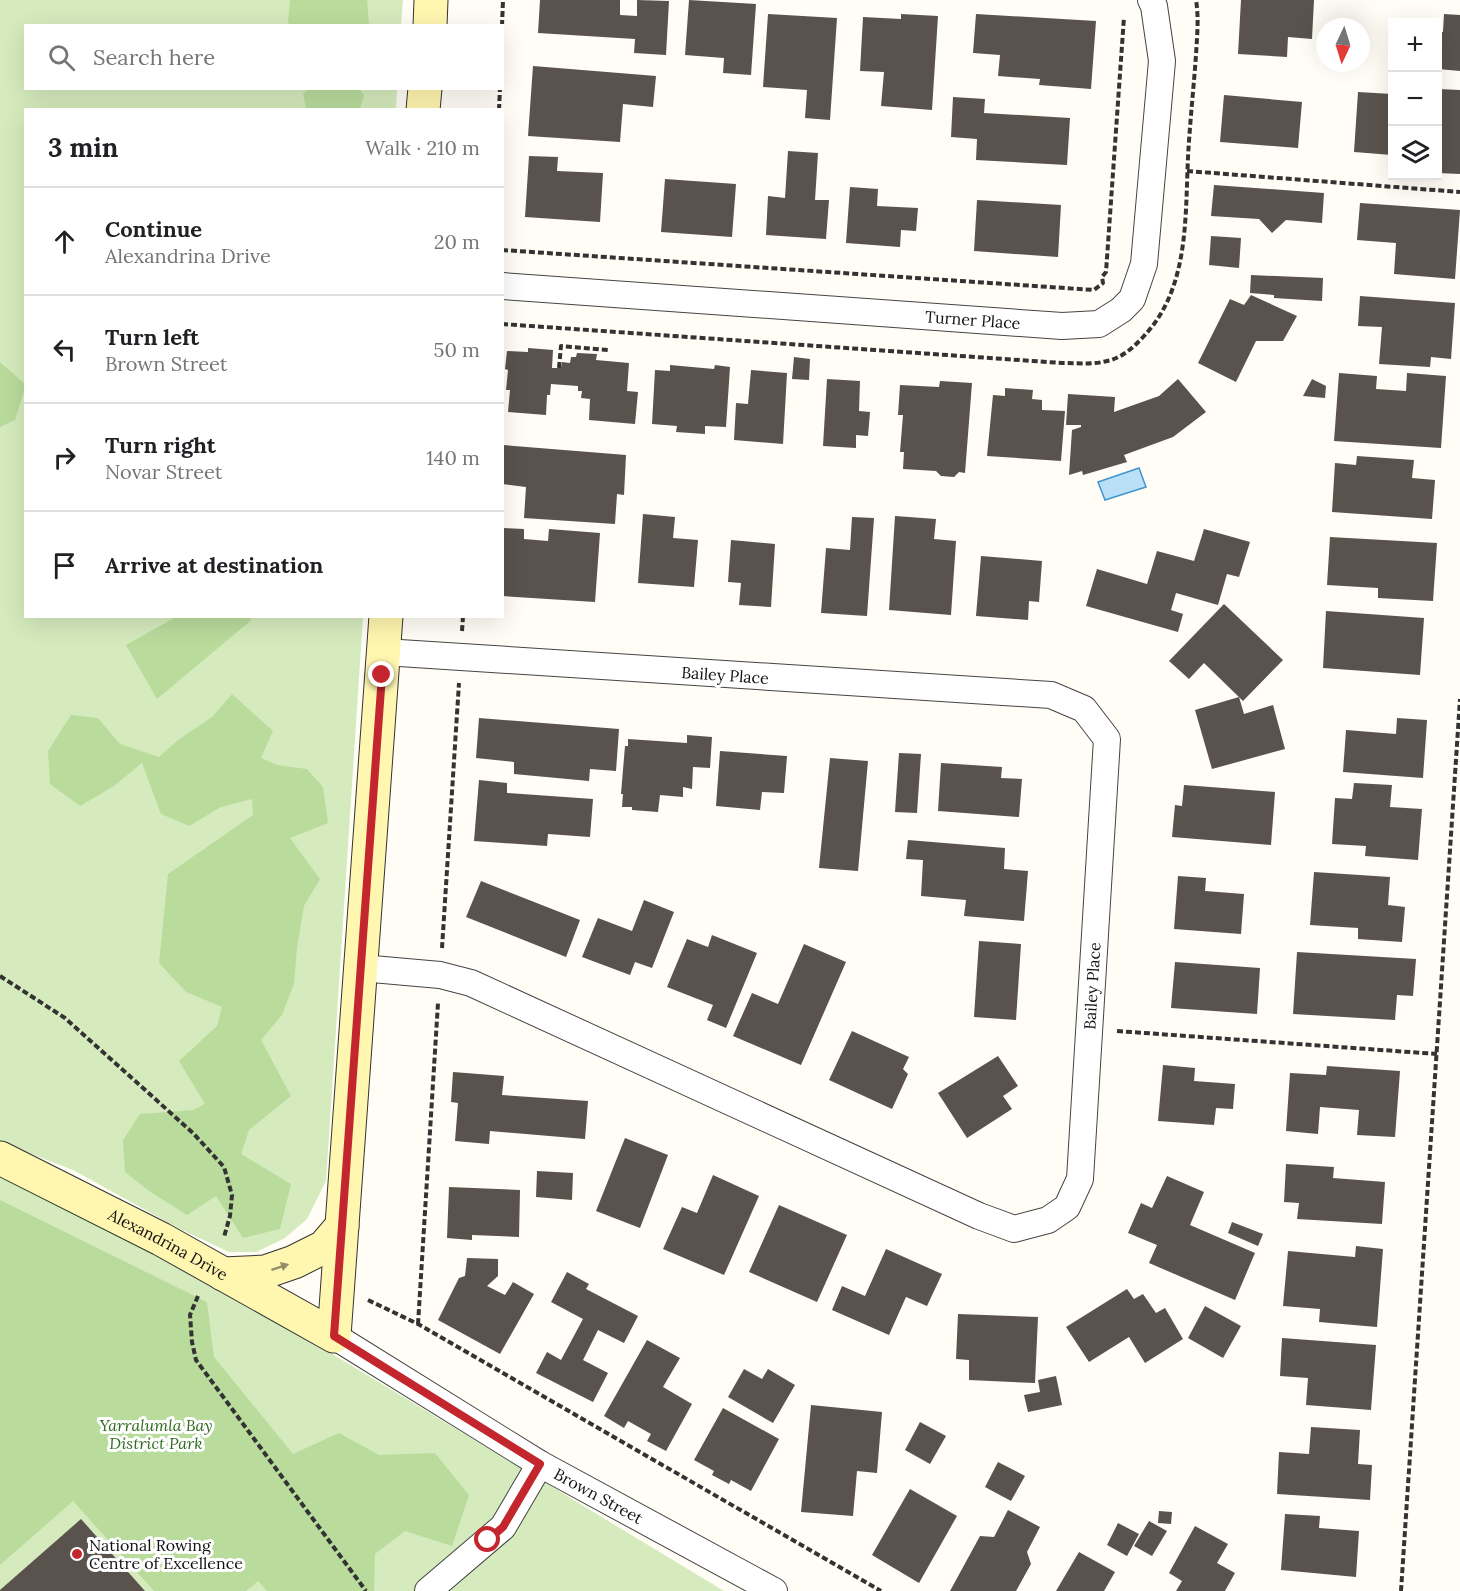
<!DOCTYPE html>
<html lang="en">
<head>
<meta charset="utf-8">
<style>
  :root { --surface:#fff; --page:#f6f6f6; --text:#202124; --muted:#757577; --line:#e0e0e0 }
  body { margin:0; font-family:Lora,serif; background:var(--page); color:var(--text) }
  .controls { position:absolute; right:18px; top:18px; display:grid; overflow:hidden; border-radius:0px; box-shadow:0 6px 24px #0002 }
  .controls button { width:54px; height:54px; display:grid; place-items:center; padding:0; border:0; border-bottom:2px solid var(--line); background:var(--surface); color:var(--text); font:30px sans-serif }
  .compass { position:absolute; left:1316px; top:18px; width:54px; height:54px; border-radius:50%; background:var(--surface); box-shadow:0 6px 24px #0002; rotate:184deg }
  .stop { position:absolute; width:18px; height:18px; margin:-14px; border:4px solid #c4262e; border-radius:50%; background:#fff }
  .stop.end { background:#c4262e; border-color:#fff; box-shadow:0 2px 6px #0008 }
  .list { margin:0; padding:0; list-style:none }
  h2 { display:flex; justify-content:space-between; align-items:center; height:78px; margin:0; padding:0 24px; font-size:26px }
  h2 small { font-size:20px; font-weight:400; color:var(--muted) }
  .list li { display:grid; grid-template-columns:39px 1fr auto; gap:18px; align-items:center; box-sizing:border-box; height:108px; padding:0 24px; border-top:2px solid var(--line) }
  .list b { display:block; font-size:22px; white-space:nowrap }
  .list p { margin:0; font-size:20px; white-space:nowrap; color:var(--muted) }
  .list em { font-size:20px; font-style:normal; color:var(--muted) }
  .icon { flex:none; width:33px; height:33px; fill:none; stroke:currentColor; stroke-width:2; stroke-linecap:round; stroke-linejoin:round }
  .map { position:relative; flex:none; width:1460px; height:1591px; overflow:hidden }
  .search { position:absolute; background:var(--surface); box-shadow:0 6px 24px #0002; left:24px; top:24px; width:480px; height:66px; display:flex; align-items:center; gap:15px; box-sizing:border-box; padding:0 21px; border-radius:0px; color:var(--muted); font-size:22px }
  .panel { position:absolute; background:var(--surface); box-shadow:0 6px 24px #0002; left:24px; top:108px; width:480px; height:510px; border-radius:0px }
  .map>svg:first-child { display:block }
  .green { fill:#d5ebbd }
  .forest { fill:#b9dc9c }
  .water { fill:#b9e0f7; stroke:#3f96cf; stroke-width:1.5 }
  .building { fill:#5a524d }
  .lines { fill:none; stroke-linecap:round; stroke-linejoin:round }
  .street-casing { stroke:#444; stroke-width:28 }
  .secondary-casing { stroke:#333; stroke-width:35 }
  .path { stroke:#333; stroke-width:4; stroke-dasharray:6 3; stroke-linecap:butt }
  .street { stroke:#fff; stroke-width:26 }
  .secondary { stroke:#fff6b0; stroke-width:33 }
  .oneway { fill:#948f68 }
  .route { stroke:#c4262e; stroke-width:8 }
  .poi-dot { fill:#c4262e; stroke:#fff; stroke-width:2 }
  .labels { text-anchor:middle; stroke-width:6; stroke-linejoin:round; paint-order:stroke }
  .street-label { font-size:16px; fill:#111; stroke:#fff }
  .park-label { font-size:16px; font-style:italic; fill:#2f6b1f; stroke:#fff }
  .poi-label { font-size:16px; fill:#111; stroke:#fff; text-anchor:start }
</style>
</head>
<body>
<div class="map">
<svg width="1460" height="1591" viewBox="0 0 1460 1591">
  <rect width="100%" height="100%" fill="#fffdf5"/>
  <g class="green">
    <path d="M 0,0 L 403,0 L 401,25 L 26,26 L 26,88 L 397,89 L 396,109 L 26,110 L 26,616 L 363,617 L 326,1181 L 307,1219 L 285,1238 L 256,1252 L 229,1252 L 178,1228 L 73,1170 L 0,1142 Z"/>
    <path d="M 0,1176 L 145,1248 L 324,1349 L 724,1591 L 0,1591 Z"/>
  </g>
  <g class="forest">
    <path d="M 290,0 L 367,0 L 369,24 L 367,26 L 295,25 L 288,23 Z"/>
    <path d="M 358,88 L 364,95 L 360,109 L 306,109 L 303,94 L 309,89 Z"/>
    <path d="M 0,362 L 26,385 L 15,420 L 0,427 Z"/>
    <path d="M 176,617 L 253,617 L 249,622 L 157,699 L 126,645 Z"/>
    <path d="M 232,694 L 273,731 L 261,758 L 277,765 L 307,769 L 323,787 L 328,823 L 290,838 L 320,879 L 304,906 L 297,948 L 294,984 L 282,1015 L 261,1040 L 291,1096 L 249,1130 L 241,1154 L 291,1184 L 280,1229 L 243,1238 L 216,1196 L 187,1215 L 149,1191 L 125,1172 L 123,1140 L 140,1114 L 193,1110 L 205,1104 L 179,1061 L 217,1026 L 222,1007 L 186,992 L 159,963 L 168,874 L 253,815 L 252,799 L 221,807 L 189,826 L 161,814 L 142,763 L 114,786 L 80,806 L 50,784 L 48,751 L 71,715 L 98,718 L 120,744 L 159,757 L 178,740 L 212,717 Z"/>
    <path d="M 0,1200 L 207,1302 L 214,1357 L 293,1454 L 339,1433 L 379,1455 L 435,1453 L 469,1495 L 452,1546 L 405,1531 L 375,1554 L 374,1591 L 267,1591 L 258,1581 L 246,1591 L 154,1591 L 73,1501 L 0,1565 Z"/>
  </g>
  <path class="water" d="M 1139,468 L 1146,487 L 1105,500 L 1098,482 Z"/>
  <g class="building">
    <path d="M 540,0 L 620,0 L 620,15 L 637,16 L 637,0 L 669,1 L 666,55 L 634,53 L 635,39 L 538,33 Z"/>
    <path d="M 689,0 L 756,4 L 751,75 L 723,73 L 724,58 L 685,55 Z"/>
    <path d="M 1241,0 L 1314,0 L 1312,39 L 1288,37 L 1287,57 L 1238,54 Z"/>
    <path d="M 768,14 L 837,18 L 830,120 L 805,118 L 807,90 L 763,87 Z"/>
    <path d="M 901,14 L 938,16 L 932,110 L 881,106 L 884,72 L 860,71 L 863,17 L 901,19 Z"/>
    <path d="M 976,14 L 1096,21 L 1091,89 L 1039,85 L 1040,79 L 998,76 L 1000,55 L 973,53 Z"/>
    <path d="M 1444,14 L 1460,15 L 1460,71 L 1438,69 L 1438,32 L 1443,32 Z"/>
    <path d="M 533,66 L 656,76 L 653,107 L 623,104 L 620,142 L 528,136 Z"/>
    <path d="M 1438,89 L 1460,90 L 1460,174 L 1438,173 Z"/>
    <path d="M 1358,92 L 1392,94 L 1392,155 L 1354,152 Z"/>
    <path d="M 1224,95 L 1302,102 L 1298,148 L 1220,142 Z"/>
    <path d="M 953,97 L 985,99 L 984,113 L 1070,118 L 1067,165 L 976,160 L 977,139 L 951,137 Z"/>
    <path d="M 788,151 L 818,153 L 815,200 L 829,200 L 826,239 L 766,235 L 768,196 L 785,198 Z"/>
    <path d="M 529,156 L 558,157 L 557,171 L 603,173 L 600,222 L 525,217 Z"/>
    <path d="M 665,179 L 736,184 L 732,237 L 661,232 Z"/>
    <path d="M 1214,185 L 1324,193 L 1322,223 L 1286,220 L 1272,233 L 1259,219 L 1211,216 Z"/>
    <path d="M 850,187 L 878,189 L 877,206 L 918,208 L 916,231 L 901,230 L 900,247 L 846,243 Z"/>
    <path d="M 977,200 L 1061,205 L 1058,257 L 974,251 Z"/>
    <path d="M 1360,203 L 1460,210 L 1455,279 L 1394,274 L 1396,243 L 1357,240 Z"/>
    <path d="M 1211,236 L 1241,238 L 1239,268 L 1209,265 Z"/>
    <path d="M 1251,275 L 1323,278 L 1322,301 L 1274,298 L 1274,295 L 1250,293 Z"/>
    <path d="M 1251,295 L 1297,316 L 1283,341 L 1256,341 L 1236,382 L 1198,363 L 1230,299 L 1244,305 Z"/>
    <path d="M 1360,296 L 1455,303 L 1451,359 L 1431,357 L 1430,367 L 1379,364 L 1382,327 L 1358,326 Z"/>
    <path d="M 528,348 L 553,350 L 552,368 L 561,368 L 562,362 L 570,363 L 571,357 L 576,357 L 577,353 L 597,354 L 596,360 L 629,363 L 627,391 L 638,392 L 635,424 L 589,420 L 590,399 L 581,398 L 582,391 L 578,391 L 578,386 L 551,384 L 550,395 L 547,395 L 546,415 L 508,412 L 510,390 L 506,390 L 508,370 L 505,369 L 507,351 L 528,352 Z"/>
    <path d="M 794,357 L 810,359 L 809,380 L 792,379 Z"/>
    <path d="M 670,365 L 714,369 L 715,365 L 730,367 L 726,427 L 705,426 L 705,434 L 676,432 L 677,426 L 652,424 L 655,370 L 670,371 Z"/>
    <path d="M 751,370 L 787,373 L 783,444 L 734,440 L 736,403 L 748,404 Z"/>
    <path d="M 1339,373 L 1377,376 L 1376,389 L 1406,391 L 1407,373 L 1446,376 L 1441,448 L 1334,441 Z"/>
    <path d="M 827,379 L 860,381 L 859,411 L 870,412 L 868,436 L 856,435 L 856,448 L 823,446 Z"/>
    <path d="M 1178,379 L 1206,412 L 1173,437 L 1124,455 L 1127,462 L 1083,475 L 1082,471 L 1069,475 L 1072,430 L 1081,427 L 1081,425 L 1066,425 L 1068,394 L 1115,397 L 1114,412 L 1159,396 Z"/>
    <path d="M 1312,379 L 1326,386 L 1325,398 L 1303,396 Z"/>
    <path d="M 940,381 L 972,383 L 965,473 L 959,472 L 954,477 L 941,476 L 936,471 L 903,469 L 904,452 L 900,452 L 903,415 L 898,415 L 900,385 L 939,387 Z"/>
    <path d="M 1005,388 L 1033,390 L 1032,399 L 1042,400 L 1042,410 L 1065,411 L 1061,461 L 987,456 L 993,395 L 1005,396 Z"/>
    <path d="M 503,445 L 626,455 L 624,495 L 617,494 L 615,524 L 524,518 L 526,487 L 502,484 Z"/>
    <path d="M 1357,456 L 1414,460 L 1412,478 L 1435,480 L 1432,519 L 1332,512 L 1335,463 L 1356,465 Z"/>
    <path d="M 643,514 L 675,517 L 673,538 L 698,540 L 694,587 L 638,583 Z"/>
    <path d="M 895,516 L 936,519 L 934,539 L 956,541 L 951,615 L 889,610 Z"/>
    <path d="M 852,517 L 874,518 L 867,616 L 821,613 L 826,548 L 850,550 Z"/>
    <path d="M 502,528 L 524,529 L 524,539 L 548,541 L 549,529 L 600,533 L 595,602 L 502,596 Z"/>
    <path d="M 1204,529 L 1250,542 L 1239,577 L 1227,574 L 1218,605 L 1176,593 L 1171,610 L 1183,614 L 1178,632 L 1086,606 L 1097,569 L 1147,584 L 1157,551 L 1194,561 Z"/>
    <path d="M 1330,537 L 1437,543 L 1433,601 L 1378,598 L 1378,588 L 1327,585 Z"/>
    <path d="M 731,540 L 775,544 L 771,607 L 739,605 L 741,583 L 728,582 Z"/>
    <path d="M 981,556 L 1042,561 L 1039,602 L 1029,601 L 1028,620 L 976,616 Z"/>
    <path d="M 1224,604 L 1283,660 L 1243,701 L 1204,663 L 1189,679 L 1169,661 Z"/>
    <path d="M 1326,611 L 1424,618 L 1420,675 L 1323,668 Z"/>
    <path d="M 1239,697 L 1244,714 L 1273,705 L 1285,749 L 1212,769 L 1195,710 Z"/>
    <path d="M 479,718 L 619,729 L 616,771 L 590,769 L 589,781 L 514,774 L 514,762 L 476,758 Z"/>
    <path d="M 1397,718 L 1427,720 L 1423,778 L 1343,772 L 1346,730 L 1396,734 Z"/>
    <path d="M 687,735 L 712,737 L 710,768 L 693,767 L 692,789 L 683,787 L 683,797 L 660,795 L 658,812 L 632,810 L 632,807 L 622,807 L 623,794 L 621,794 L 625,746 L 628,746 L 628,739 L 687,743 Z"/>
    <path d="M 720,751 L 787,756 L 784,793 L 762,792 L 760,810 L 716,806 Z"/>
    <path d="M 899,753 L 921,754 L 917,813 L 895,812 Z"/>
    <path d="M 830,758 L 868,761 L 858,871 L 819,868 Z"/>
    <path d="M 941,763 L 1002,767 L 1001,778 L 1022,779 L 1019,817 L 938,811 Z"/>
    <path d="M 479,780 L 507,783 L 507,793 L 593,799 L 590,837 L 548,834 L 547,846 L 474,841 Z"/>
    <path d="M 1354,783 L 1392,785 L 1390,807 L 1422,809 L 1418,860 L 1365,856 L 1366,846 L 1332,844 L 1335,798 L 1352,799 Z"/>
    <path d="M 1184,785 L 1275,792 L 1271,845 L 1172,837 L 1175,805 L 1182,806 Z"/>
    <path d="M 908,840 L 1005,848 L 1004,869 L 1028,871 L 1024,921 L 964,916 L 966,900 L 921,896 L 923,860 L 906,859 Z"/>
    <path d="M 1314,872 L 1390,877 L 1388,905 L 1405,907 L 1402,942 L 1358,939 L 1358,928 L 1310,925 Z"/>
    <path d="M 1178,876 L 1206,878 L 1205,891 L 1244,894 L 1241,934 L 1174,929 Z"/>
    <path d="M 481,881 L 580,920 L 566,957 L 466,917 Z"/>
    <path d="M 644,900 L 674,912 L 652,968 L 635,962 L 630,975 L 582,957 L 598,918 L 632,931 Z"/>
    <path d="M 712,935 L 757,953 L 726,1028 L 707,1020 L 713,1005 L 667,987 L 687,939 L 708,947 Z"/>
    <path d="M 979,941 L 1021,944 L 1016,1020 L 974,1017 Z"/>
    <path d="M 804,944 L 846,962 L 801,1065 L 733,1036 L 752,993 L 778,1004 Z"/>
    <path d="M 1297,952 L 1416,959 L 1413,996 L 1397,995 L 1395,1020 L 1293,1014 Z"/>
    <path d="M 1175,962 L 1260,968 L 1257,1014 L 1171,1008 Z"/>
    <path d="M 852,1031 L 909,1057 L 903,1069 L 908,1074 L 892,1109 L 829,1080 Z"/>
    <path d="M 998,1056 L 1018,1086 L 1003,1096 L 1012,1109 L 967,1138 L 938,1093 Z"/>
    <path d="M 1163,1065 L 1195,1068 L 1194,1081 L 1235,1084 L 1233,1109 L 1216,1108 L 1214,1125 L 1158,1121 Z"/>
    <path d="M 1327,1066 L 1400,1071 L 1395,1137 L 1357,1135 L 1359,1110 L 1320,1107 L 1318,1134 L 1286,1131 L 1290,1073 L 1326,1075 Z"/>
    <path d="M 453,1072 L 504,1076 L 502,1095 L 588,1101 L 585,1139 L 490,1131 L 489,1144 L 455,1141 L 458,1103 L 451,1102 Z"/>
    <path d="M 625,1138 L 668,1155 L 640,1228 L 596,1211 Z"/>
    <path d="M 1286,1164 L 1334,1167 L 1333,1178 L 1385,1182 L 1382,1224 L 1297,1219 L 1299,1203 L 1284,1202 Z"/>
    <path d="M 537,1171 L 573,1173 L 572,1200 L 536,1197 Z"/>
    <path d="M 713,1175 L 759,1196 L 724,1275 L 663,1249 L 682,1207 L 697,1213 Z"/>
    <path d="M 1167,1176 L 1204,1192 L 1190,1225 L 1255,1253 L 1235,1300 L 1149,1263 L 1157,1245 L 1128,1233 L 1141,1203 L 1152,1208 Z"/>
    <path d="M 449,1187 L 520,1190 L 519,1237 L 472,1235 L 472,1240 L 447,1238 Z"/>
    <path d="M 779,1205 L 847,1235 L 817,1302 L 749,1272 Z"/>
    <path d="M 1232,1222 L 1263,1234 L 1258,1246 L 1228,1233 Z"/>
    <path d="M 1356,1246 L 1383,1249 L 1377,1327 L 1319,1322 L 1320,1309 L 1283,1306 L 1288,1251 L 1355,1257 Z"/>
    <path d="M 886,1249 L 942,1274 L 927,1306 L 906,1297 L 889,1335 L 832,1310 L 842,1286 L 865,1296 Z"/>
    <path d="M 467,1258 L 498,1259 L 498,1276 L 487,1286 L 505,1295 L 513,1282 L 534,1294 L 500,1354 L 438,1320 L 459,1278 L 465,1276 Z"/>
    <path d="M 567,1272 L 589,1284 L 586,1289 L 638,1316 L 624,1343 L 598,1330 L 583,1360 L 608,1373 L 593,1402 L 536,1373 L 547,1352 L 561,1360 L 583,1319 L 551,1302 Z"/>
    <path d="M 1127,1289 L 1134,1299 L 1143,1294 L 1156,1313 L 1165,1308 L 1183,1339 L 1145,1363 L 1129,1337 L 1089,1362 L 1066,1327 Z"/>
    <path d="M 1205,1306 L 1241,1326 L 1223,1358 L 1188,1338 Z"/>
    <path d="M 958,1314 L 1038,1317 L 1035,1383 L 969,1380 L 969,1360 L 956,1359 Z"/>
    <path d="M 1282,1338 L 1376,1345 L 1371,1410 L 1306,1405 L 1308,1378 L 1280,1376 Z"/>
    <path d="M 647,1340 L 680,1358 L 663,1387 L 692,1404 L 666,1451 L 647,1441 L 651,1434 L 628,1421 L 624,1428 L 604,1416 Z"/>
    <path d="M 744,1369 L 762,1379 L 768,1369 L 795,1385 L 773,1423 L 728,1397 Z"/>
    <path d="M 1056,1376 L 1062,1405 L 1028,1412 L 1024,1395 L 1040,1392 L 1038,1380 Z"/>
    <path d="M 811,1405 L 882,1412 L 877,1473 L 857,1471 L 853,1516 L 801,1512 Z"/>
    <path d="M 723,1408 L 779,1439 L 751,1491 L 731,1480 L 729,1484 L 712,1475 L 714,1471 L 694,1460 Z"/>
    <path d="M 920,1422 L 946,1436 L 930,1464 L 905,1450 Z"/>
    <path d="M 1311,1427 L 1360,1430 L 1358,1464 L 1372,1465 L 1370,1500 L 1277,1494 L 1279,1452 L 1309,1454 Z"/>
    <path d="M 998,1462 L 1025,1476 L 1011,1501 L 985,1487 Z"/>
    <path d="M 910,1489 L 957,1516 L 919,1583 L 872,1555 Z"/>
    <path d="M 1008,1510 L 1040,1527 L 1027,1552 L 1031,1564 L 1016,1591 L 950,1591 L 980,1536 L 994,1537 Z"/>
    <path d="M 1159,1511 L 1172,1512 L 1171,1524 L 1158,1523 Z"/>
    <path d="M 1285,1514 L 1320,1516 L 1319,1528 L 1359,1531 L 1356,1577 L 1281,1570 Z"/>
    <path d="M 81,1519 L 145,1591 L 0,1591 L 0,1590 Z"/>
    <path d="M 1149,1521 L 1167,1531 L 1152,1556 L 1134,1546 Z"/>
    <path d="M 1118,1523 L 1139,1534 L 1127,1556 L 1107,1545 Z"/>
    <path d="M 1195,1526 L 1228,1544 L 1217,1563 L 1235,1573 L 1225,1591 L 1176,1591 L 1182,1581 L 1169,1573 Z"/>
    <path d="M 1079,1552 L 1115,1572 L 1104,1591 L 1056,1591 Z"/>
  </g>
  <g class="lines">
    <defs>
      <g id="street">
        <path id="s1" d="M 502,286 L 1062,326 L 1099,324 L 1121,310 L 1132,299 L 1144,264 L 1162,61 L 1154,6 L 1151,0"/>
        <path id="s2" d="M 361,968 L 440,975 L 471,983 L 979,1216 L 1014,1229 L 1048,1220 L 1067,1207 L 1080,1179 L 1107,739 L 1084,709 L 1051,695 L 384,652"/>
        <path id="s3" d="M 334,1336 L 540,1464 L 774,1591"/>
        <path d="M 428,1591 L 503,1527 L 540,1464"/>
      </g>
      <g id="secondary">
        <path d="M 430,26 L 431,0"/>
        <path d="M 423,110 L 425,88"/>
        <path id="s4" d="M 0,1158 L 161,1239 L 334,1336 L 386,616"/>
        <path d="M 223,1274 L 265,1272 L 294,1262 L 324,1247 L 342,1226"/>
      </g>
    </defs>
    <use href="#street" class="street-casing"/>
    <use href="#secondary" class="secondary-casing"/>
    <g class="path">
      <path d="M 502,26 L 503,0"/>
      <path d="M 499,110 L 500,88"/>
      <path d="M 1187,171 L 1460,192"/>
      <path d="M 502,250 L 1094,290 L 1103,283 L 1102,277 L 1106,272 L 1124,17"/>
      <path d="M 502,324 L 1062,363 C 1077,363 1092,365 1107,361 C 1122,358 1134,347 1144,336 C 1193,284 1184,207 1189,141 C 1191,112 1194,83 1196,55 C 1197,37 1199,18 1196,0"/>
      <path d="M 559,368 L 561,346 L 608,350"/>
      <path d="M 462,631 L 463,616"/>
      <path d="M 442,948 L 459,683"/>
      <path d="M 0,976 L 65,1018 L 193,1133 L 224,1167 L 232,1195 L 230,1216 L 224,1237"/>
      <path d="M 1117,1031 L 1437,1054"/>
      <path d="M 198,1296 L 190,1315 L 192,1342 L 196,1360 L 366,1591"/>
      <path d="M 368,1300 L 418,1324 L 881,1591"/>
      <path d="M 418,1324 L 438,1003"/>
      <path d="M 1401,1591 L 1460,699"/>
    </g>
    <use href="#street" class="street"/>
    <use href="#secondary" class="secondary"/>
  </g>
  <defs><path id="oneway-solid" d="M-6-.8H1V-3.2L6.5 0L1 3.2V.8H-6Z" transform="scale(1.5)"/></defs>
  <use class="oneway" href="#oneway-solid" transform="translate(280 1267) rotate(-18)"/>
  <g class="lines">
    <path class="route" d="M 382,675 L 334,1336 L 540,1464 L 503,1527 L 488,1540"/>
  </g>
  <circle class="poi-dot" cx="77" cy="1554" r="6"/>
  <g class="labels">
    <g class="street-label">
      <text dy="6" stroke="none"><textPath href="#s1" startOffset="472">Turner Place</textPath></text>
      <text transform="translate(725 675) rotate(4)" y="6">Bailey Place</text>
      <text dy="6" stroke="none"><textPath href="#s2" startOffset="990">Bailey Place</textPath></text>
      <text dy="6" stroke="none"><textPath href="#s4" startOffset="189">Alexandrina Drive</textPath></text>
      <text dy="6" stroke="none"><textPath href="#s3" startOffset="309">Brown Street</textPath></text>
    </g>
    <g class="park-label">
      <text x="156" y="1431">Yarralumla Bay<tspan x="156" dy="18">District Park</tspan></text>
    </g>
    <g class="poi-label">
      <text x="89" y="1551">National Rowing<tspan x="89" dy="18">Centre of Excellence</tspan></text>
    </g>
  </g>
</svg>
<div class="controls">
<button>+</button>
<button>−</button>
<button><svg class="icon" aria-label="layers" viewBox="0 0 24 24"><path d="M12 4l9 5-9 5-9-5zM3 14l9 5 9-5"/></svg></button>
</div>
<svg class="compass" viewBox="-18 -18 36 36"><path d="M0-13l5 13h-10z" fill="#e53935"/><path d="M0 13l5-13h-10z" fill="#757577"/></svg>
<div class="stop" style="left:488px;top:1540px"></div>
<div class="stop end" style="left:382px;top:675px"></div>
<div class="search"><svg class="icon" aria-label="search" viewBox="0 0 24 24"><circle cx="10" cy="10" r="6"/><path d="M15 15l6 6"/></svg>Search here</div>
<section class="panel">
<h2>3 min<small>Walk · 210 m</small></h2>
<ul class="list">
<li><svg class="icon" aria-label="ahead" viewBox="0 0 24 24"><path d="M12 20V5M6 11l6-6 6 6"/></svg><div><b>Continue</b><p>Alexandrina Drive</p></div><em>20 m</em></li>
<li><svg class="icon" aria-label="left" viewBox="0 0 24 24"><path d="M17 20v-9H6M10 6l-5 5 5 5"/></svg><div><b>Turn left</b><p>Brown Street</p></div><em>50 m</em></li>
<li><svg class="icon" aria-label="right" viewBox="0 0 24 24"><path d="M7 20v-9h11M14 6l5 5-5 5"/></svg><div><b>Turn right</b><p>Novar Street</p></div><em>140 m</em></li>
<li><svg class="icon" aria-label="arrive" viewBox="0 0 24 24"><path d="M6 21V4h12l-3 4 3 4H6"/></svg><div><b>Arrive at destination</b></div></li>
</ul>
</section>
</div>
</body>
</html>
